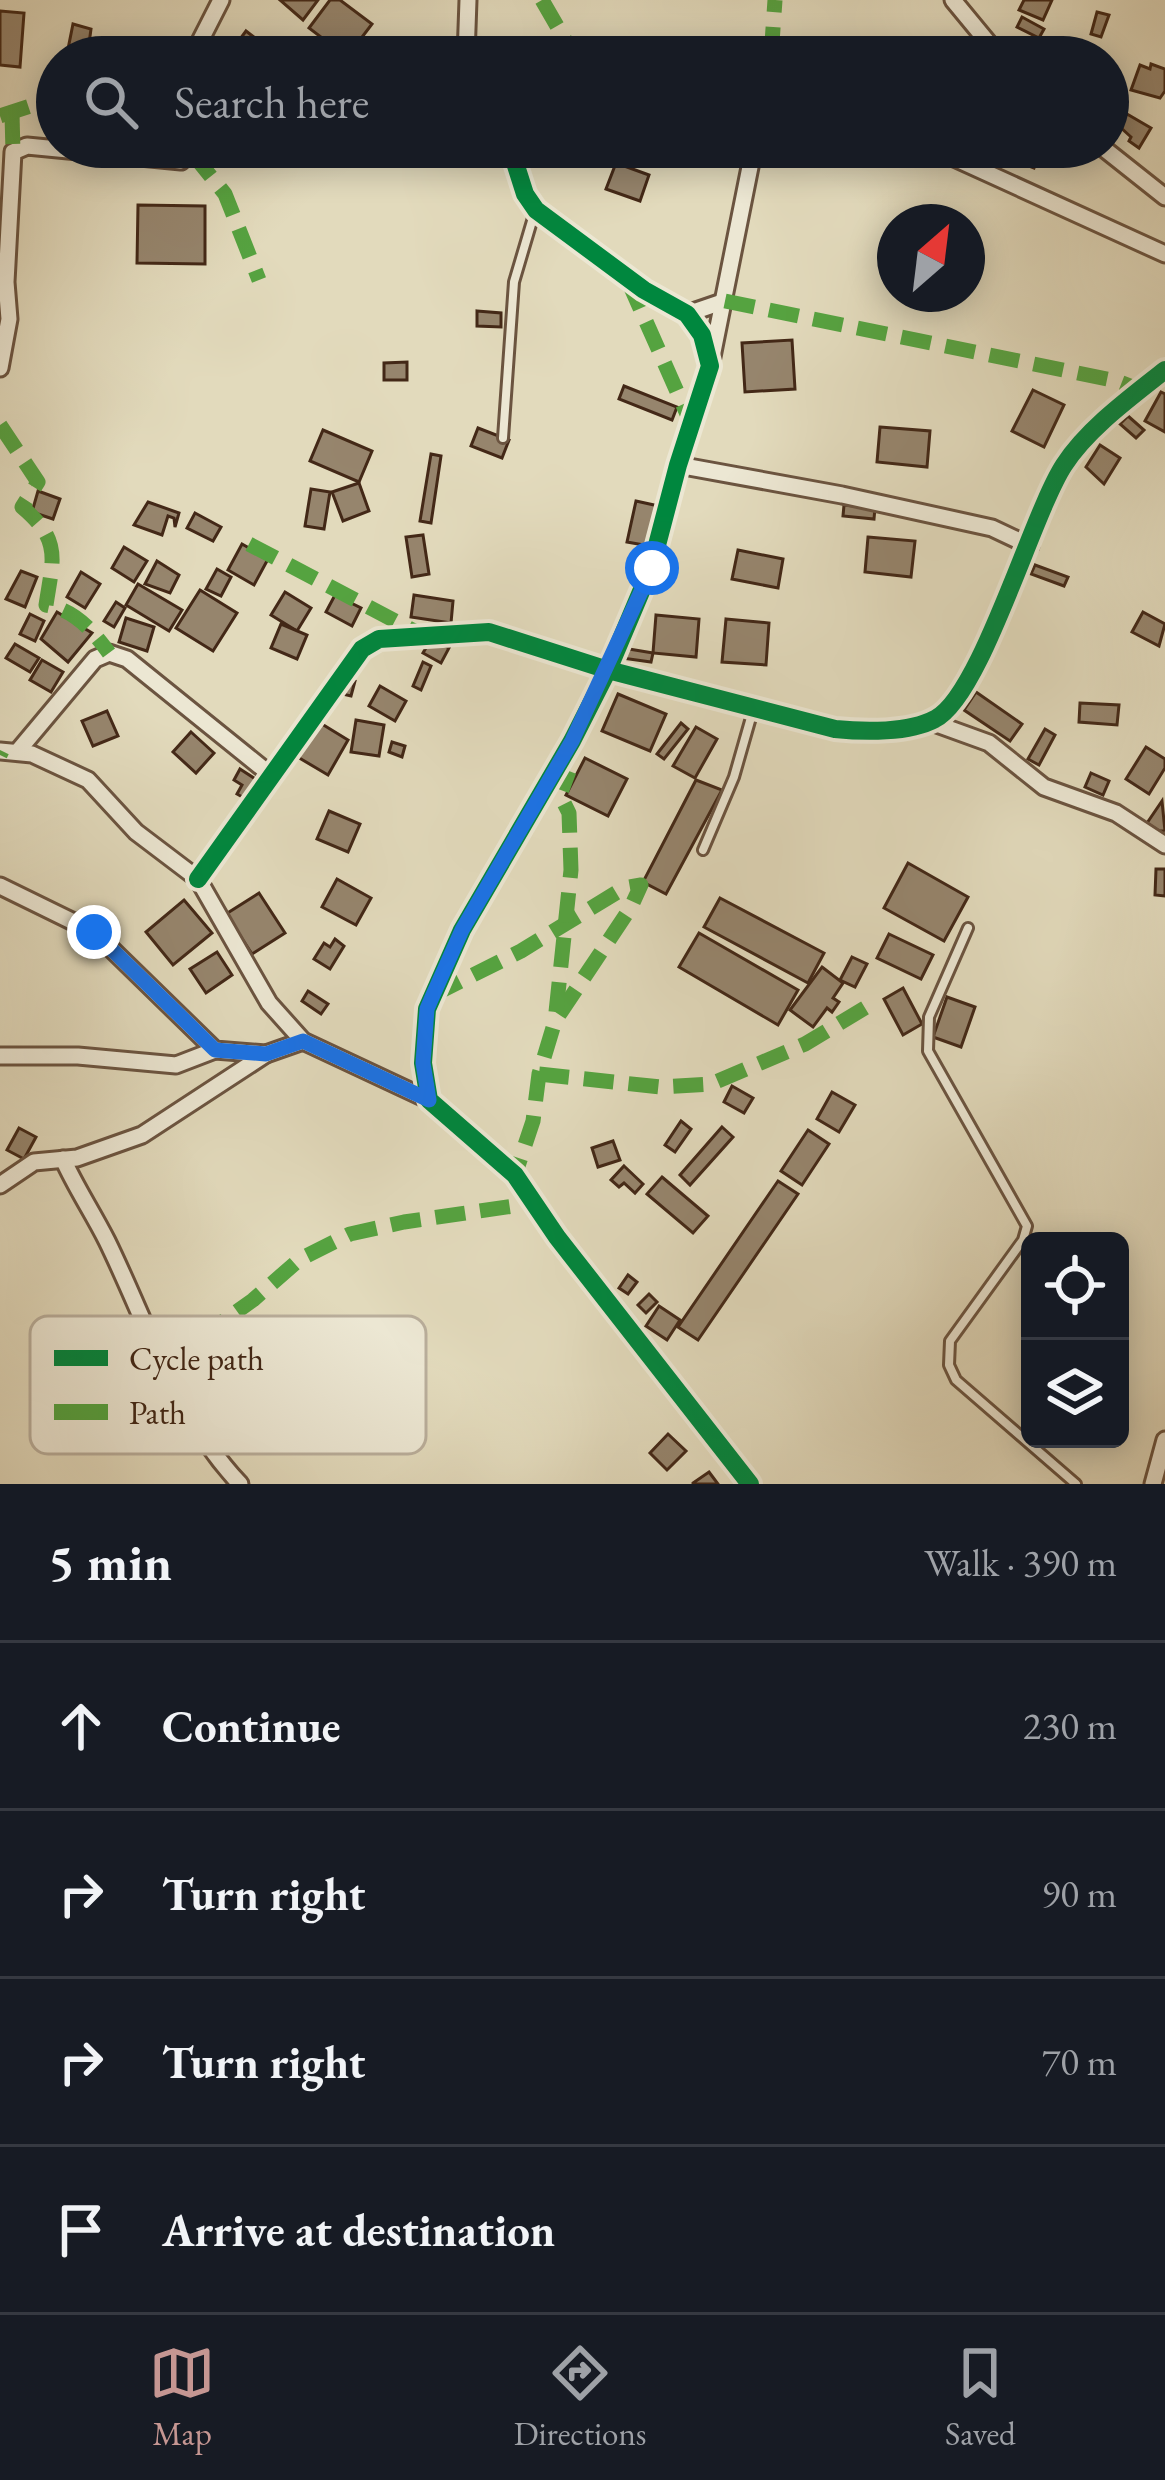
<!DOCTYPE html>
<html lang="en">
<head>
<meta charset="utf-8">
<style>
  :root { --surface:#171b24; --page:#242831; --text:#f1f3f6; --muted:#9ea1a6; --line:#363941; --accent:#c59692 }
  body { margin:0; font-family:"EB Garamond",serif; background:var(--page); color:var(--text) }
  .controls { position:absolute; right:36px; bottom:36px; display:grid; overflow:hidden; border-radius:18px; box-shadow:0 6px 30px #0003 }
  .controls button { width:108px; height:108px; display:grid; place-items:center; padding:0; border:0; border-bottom:3px solid var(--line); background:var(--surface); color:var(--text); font:60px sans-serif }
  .compass { position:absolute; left:877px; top:204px; width:108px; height:108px; border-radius:50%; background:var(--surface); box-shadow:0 6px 30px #0003; rotate:28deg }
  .stop { position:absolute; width:36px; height:36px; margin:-27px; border:9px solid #1a73e8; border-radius:50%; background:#fff }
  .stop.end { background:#1a73e8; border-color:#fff; box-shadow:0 3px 12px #0008 }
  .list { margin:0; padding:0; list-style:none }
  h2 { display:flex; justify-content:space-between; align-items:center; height:156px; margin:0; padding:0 48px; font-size:51px }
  h2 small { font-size:39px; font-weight:400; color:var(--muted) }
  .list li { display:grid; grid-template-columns:78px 1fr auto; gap:36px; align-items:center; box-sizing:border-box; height:168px; padding:0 48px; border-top:3px solid var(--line) }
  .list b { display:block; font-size:45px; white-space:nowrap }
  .list em { font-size:39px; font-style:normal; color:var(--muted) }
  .icon { flex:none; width:66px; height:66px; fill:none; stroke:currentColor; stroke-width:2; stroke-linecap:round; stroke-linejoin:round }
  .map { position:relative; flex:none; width:1165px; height:1484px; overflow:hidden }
  .search { position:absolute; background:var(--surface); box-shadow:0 6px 30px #0003; left:36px; right:36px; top:36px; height:132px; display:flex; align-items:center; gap:30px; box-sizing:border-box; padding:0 42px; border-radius:66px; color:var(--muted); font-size:45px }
  .sheet { height:828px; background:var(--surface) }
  nav { display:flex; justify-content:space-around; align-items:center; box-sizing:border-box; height:168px; border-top:3px solid var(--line); background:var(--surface); font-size:33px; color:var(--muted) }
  nav a { display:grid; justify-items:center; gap:6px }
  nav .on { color:var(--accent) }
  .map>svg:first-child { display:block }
  .building { fill:#96856d; stroke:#432817; stroke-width:3 }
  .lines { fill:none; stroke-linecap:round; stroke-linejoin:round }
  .service-casing { stroke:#6b5440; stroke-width:14 }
  .minor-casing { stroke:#6b5440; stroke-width:21 }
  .service { stroke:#ece7d3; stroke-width:8 }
  .minor { stroke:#ece7d3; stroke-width:15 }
  .quiet { stroke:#55a340; stroke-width:15; stroke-dasharray:30 15; stroke-linecap:butt }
  .cycleway-casing { stroke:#ece7d3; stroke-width:26 }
  .cycleway { stroke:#00873e; stroke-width:18 }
  .route { stroke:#1a73e8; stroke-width:15 }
  .key { fill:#ece7d3; stroke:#b9ae9b; stroke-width:3 }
  .key-label { font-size:33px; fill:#432817 }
</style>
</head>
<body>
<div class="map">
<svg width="1165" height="1484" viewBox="0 0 1165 1484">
  <rect width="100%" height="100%" fill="#e2dabc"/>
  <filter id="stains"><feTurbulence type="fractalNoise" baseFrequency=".00167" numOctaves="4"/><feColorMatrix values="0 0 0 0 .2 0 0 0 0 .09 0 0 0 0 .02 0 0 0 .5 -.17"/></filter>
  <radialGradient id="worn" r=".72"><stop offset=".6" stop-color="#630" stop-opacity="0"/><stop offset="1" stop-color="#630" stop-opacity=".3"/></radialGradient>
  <g class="building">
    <path d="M 280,0 L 318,0 L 303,20 Z"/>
    <path d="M 330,0 L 340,0 L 372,24 L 347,57 L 309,28 Z"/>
    <path d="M 1024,0 L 1052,0 L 1043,20 L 1019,10 Z"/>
    <path d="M 0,11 L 24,13 L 20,67 L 0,65 Z"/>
    <path d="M 1097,12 L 1109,15 L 1101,37 L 1091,34 Z"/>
    <path d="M 1022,17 L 1044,29 L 1039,38 L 1017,27 Z"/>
    <path d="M 73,24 L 91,29 L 88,51 L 68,49 Z"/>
    <path d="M 246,31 L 277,55 L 275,57 L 234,57 L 229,54 Z"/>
    <path d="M 513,45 L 535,56 L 534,57 L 508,57 Z"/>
    <path d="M 1151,64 L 1165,69 L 1165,91 L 1160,98 L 1131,90 L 1140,65 L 1150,69 Z"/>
    <path d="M 1127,114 L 1151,128 L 1139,148 L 1129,141 L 1131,137 L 1119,126 Z"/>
    <path d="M 1001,147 L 1042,147 L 1034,168 L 999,154 Z"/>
    <path d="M 616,163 L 649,175 L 640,201 L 606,189 Z"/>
    <path d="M 138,205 L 205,206 L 205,264 L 137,263 Z"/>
    <path d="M 477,311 L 501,313 L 501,327 L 477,326 Z"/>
    <path d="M 792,340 L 795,389 L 745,392 L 742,343 Z"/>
    <path d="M 407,362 L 407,380 L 384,380 L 384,363 Z"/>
    <path d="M 624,386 L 677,407 L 672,420 L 619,399 Z"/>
    <path d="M 1033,390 L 1064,405 L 1044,447 L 1012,431 Z"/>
    <path d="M 1161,392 L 1165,394 L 1165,432 L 1145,421 Z"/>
    <path d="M 1128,416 L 1144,430 L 1136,438 L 1120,424 Z"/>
    <path d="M 880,427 L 930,431 L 927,467 L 877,462 Z"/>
    <path d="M 478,428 L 509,440 L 502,458 L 471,446 Z"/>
    <path d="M 323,430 L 372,451 L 359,482 L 310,461 Z"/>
    <path d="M 1100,445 L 1120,458 L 1104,484 L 1086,467 Z"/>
    <path d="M 431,454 L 441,456 L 431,523 L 420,521 Z"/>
    <path d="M 359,483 L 369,511 L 343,521 L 332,492 Z"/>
    <path d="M 311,489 L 330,492 L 324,529 L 305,526 Z"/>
    <path d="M 38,491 L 60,499 L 53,519 L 32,512 Z"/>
    <path d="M 636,501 L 663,507 L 655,547 L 627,542 Z"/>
    <path d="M 148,502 L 179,513 L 175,527 L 174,518 L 168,516 L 162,535 L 134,525 Z"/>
    <path d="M 844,505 L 875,508 L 874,519 L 843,516 Z"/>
    <path d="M 195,513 L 221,527 L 213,541 L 187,528 Z"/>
    <path d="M 423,535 L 429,574 L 412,577 L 406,537 Z"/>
    <path d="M 868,537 L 915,541 L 911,577 L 865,572 Z"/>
    <path d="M 242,544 L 268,559 L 254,585 L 228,570 Z"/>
    <path d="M 124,547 L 147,561 L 134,582 L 112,568 Z"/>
    <path d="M 738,550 L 783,559 L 778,588 L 732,579 Z"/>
    <path d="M 157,561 L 179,575 L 170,593 L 145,584 Z"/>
    <path d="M 1035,565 L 1068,577 L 1064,586 L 1031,574 Z"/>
    <path d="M 217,569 L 231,577 L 221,596 L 206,589 Z"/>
    <path d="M 21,571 L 37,577 L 25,607 L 6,599 Z"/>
    <path d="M 81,572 L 100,584 L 85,608 L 67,597 Z"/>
    <path d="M 138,584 L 182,610 L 169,631 L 126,605 Z"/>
    <path d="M 200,590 L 237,613 L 213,651 L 176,628 Z"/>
    <path d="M 285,592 L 311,608 L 297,631 L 271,615 Z"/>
    <path d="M 335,595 L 361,608 L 352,626 L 326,612 Z"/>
    <path d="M 414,595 L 453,601 L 451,623 L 411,617 Z"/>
    <path d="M 116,602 L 125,608 L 114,627 L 104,621 Z"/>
    <path d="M 57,612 L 92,633 L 68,662 L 41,639 Z"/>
    <path d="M 1143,612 L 1165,624 L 1159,646 L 1132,632 Z"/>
    <path d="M 30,614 L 44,621 L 35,641 L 20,634 Z"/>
    <path d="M 656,615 L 699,619 L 696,657 L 653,653 Z"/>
    <path d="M 126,618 L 154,627 L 147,651 L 119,642 Z"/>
    <path d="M 726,619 L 769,623 L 766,665 L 722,662 Z"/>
    <path d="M 281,624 L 307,635 L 297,659 L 271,648 Z"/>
    <path d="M 431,639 L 449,648 L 441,663 L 423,653 Z"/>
    <path d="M 15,644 L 39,658 L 30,672 L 6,658 Z"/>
    <path d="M 623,648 L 653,653 L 651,662 L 622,658 Z"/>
    <path d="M 42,660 L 63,672 L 51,692 L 30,680 Z"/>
    <path d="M 423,662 L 431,666 L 421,690 L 413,686 Z"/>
    <path d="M 346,679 L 355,681 L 351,696 L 342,694 Z"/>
    <path d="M 380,686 L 406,701 L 395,721 L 369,706 Z"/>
    <path d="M 976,692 L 1022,724 L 1010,741 L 964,710 Z"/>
    <path d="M 618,694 L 666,714 L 650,751 L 602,731 Z"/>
    <path d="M 1080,703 L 1119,705 L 1117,725 L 1079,722 Z"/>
    <path d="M 107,711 L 118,736 L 93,746 L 82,721 Z"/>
    <path d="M 356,720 L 384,725 L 379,756 L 351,752 Z"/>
    <path d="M 317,721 L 348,740 L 328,775 L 296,756 Z"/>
    <path d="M 681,723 L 688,729 L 664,759 L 657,754 Z"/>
    <path d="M 696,727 L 717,739 L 695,778 L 673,766 Z"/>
    <path d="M 1045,729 L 1055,735 L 1039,765 L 1028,759 Z"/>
    <path d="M 191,732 L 214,753 L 196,773 L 173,752 Z"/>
    <path d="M 392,742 L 405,746 L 402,757 L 389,752 Z"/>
    <path d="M 1146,747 L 1165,759 L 1165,768 L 1149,794 L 1126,779 Z"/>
    <path d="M 585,758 L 627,779 L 608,816 L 566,795 Z"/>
    <path d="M 240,769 L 257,780 L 246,799 L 237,794 L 242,785 L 234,780 Z"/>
    <path d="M 1091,773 L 1109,781 L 1103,795 L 1085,787 Z"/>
    <path d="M 696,780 L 722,790 L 666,894 L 643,882 Z"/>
    <path d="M 1162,801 L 1165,831 L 1159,831 L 1147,823 Z"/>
    <path d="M 329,811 L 360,824 L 348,852 L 317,839 Z"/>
    <path d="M 908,863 L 968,897 L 944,941 L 884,908 Z"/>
    <path d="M 1156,869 L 1165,869 L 1165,896 L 1155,895 Z"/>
    <path d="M 337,879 L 371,898 L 356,925 L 322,907 Z"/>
    <path d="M 259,893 L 285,933 L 252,954 L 226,914 Z"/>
    <path d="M 720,898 L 824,953 L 808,983 L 704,927 Z"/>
    <path d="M 184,900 L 212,933 L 173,965 L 146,932 Z"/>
    <path d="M 699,933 L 798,990 L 778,1025 L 679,967 Z"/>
    <path d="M 889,934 L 933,955 L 921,979 L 877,958 Z"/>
    <path d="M 335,939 L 344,946 L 330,969 L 314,959 L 324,943 L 330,947 Z"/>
    <path d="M 217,952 L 232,975 L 206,993 L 190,969 Z"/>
    <path d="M 852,957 L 867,964 L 855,987 L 840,980 Z"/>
    <path d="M 822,967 L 843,983 L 833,998 L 839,1002 L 832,1012 L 827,1008 L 813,1027 L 790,1010 Z"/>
    <path d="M 903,988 L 922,1024 L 903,1035 L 884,999 Z"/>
    <path d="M 308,991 L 328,1004 L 321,1014 L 302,1001 Z"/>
    <path d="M 947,997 L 975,1007 L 961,1047 L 933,1037 Z"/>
    <path d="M 732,1086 L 753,1098 L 744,1113 L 724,1102 Z"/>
    <path d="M 832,1092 L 855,1105 L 839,1132 L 817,1119 Z"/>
    <path d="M 681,1121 L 691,1129 L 675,1152 L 665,1145 Z"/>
    <path d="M 722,1127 L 733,1137 L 690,1185 L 680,1175 Z"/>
    <path d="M 19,1128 L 36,1137 L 24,1159 L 7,1150 Z"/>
    <path d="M 808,1130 L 829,1144 L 802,1185 L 781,1171 Z"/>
    <path d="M 613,1141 L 620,1160 L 598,1167 L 592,1148 Z"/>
    <path d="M 624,1166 L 643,1184 L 635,1193 L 624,1183 L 619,1187 L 611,1180 Z"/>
    <path d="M 662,1177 L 708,1216 L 693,1233 L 647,1194 Z"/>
    <path d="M 778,1181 L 798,1194 L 698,1340 L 678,1327 Z"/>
    <path d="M 628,1275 L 637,1282 L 628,1294 L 619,1288 Z"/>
    <path d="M 649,1294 L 657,1302 L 646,1313 L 638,1305 Z"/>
    <path d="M 659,1306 L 680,1320 L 667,1340 L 646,1326 Z"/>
    <path d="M 668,1434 L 686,1451 L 667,1470 L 650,1453 Z"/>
    <path d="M 709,1472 L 718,1484 L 693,1484 L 693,1483 Z"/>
  </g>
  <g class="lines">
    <defs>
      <g id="service">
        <path d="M 503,438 L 514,282 L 535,211"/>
        <path d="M 703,850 L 734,777 L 754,707"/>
        <path d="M 968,928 L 929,1017 L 928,1051 L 1027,1226 L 1023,1240 L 950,1341 L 949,1365 L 956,1380 L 1076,1484"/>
      </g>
      <g id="minor">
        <path d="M 953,0 L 1000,57"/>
        <path d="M 192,57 L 221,0"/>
        <path d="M 466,57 L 468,0"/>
        <path d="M 510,147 L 525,194 L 536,210 L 644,290 L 687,314 L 702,335 L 710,366 L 678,465 L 651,568 L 608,670 L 572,741 L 462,930 L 427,1009 L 423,1063 L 429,1100 L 515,1175 L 557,1237 L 750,1484"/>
        <path d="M 930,147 L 1165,254"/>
        <path d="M 1102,147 L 1165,197"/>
        <path d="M 687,314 L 725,301"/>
        <path d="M 711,362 L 754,147"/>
        <path d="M 0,368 L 9,319 L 6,282 L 13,152 L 27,146 L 181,161 L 194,147"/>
        <path d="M 678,465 L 842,495 L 992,528 L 1030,546"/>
        <path d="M 931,722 L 989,743 L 1044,787 L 1116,813 L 1165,845"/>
        <path d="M 0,751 L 32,754 L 88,780 L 136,832 L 198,879 L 269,1003 L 303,1041 L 429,1100"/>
        <path d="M 18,751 L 95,659 L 109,653 L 127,659 L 272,776"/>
        <path d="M 198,879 L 362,649 L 379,639 L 489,632 L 608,670 L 835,729 C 864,732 909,733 935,719 C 981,696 1032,514 1064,465 C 1087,429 1131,397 1165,370"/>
        <path d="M 0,886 L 94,932 L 215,1050 L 266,1054 L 303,1041"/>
        <path d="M 0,1056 L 78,1056 L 176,1065 L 215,1050"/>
        <path d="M 63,1159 C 76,1188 93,1213 107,1241 C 148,1325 175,1415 240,1484"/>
        <path d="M 0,1185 L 34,1162 L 77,1158 L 142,1135 L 266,1054"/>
        <path d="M 1153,1484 L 1165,1440"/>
      </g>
    </defs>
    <use href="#service" class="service-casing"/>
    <use href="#minor" class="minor-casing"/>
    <use href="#service" class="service"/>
    <use href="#minor" class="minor"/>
    <g class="quiet">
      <path d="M 542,0 L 575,57"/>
      <path d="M 354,57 L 362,54 L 378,57"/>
      <path d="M 771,57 L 775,0"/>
      <path d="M 12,114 L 13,152"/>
      <path d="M 0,116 L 57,97"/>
      <path d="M 192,153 L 225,194 L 259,280"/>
      <path d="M 628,281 L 691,423"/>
      <path d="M 725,301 L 1117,381 L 1140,390"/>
      <path d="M 0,425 L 38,482 L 22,507 C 62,541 53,558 46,605 C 75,610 92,630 109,653"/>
      <path d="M 249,544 L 416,632"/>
      <path d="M 0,755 L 2,751"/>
      <path d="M 433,995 L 521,951 L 624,888 L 641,885 L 631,907 L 555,1021 L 539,1074 L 533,1121 L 515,1175"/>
      <path d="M 556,1012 L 571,870 L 569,813 L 560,795 L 569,771"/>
      <path d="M 539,1074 L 660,1087 L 711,1084 L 805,1044 L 868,1006"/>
      <path d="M 164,1364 L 253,1300 L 300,1259 L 350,1234 L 404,1222 L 534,1203"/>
    </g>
    <defs>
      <g id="cycleway">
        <path d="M 510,147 L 525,194 L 536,210 L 644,290 L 687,314 L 702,335 L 710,366 L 678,465 L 651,568 L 608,670 L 572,741 L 462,930 L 427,1009 L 423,1063 L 429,1100 L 515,1175 L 557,1237 L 750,1484"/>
        <path d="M 198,879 L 362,649 L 379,639 L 489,632 L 608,670 L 835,729 C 864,732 909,733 935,719 C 981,696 1032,514 1064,465 C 1087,429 1131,397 1165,370"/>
      </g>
    </defs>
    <use href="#cycleway" class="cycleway-casing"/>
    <use href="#cycleway" class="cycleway"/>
  </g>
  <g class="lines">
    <path class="route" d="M 94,932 L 215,1050 L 266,1054 L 303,1041 L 429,1100 L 423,1063 L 427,1009 L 433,995 L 462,930 L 572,741 L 652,568"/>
  </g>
  <rect x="30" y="1316" width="396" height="138" rx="18" class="key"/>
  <rect x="54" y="1350" width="54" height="16" fill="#00873e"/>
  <rect x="54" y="1404" width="54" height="16" fill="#55a340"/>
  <g class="key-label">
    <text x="129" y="1370">Cycle path</text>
    <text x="129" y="1424">Path</text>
  </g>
  <rect width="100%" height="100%" filter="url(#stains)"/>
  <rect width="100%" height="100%" fill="url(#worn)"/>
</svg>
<div class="controls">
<button><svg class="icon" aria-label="locate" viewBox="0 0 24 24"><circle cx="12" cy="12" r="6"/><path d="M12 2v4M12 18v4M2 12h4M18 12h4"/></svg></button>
<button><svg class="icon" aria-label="layers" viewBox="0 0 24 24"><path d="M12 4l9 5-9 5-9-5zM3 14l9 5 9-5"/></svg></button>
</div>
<svg class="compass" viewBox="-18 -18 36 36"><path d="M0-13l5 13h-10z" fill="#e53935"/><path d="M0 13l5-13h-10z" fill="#9ea1a6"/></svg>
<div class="stop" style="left:652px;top:568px"></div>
<div class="stop end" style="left:94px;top:932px"></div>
<div class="search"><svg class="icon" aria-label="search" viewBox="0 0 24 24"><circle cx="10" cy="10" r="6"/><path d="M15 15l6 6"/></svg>Search here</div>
</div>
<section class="sheet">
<h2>5 min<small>Walk · 390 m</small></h2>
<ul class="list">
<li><svg class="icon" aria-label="ahead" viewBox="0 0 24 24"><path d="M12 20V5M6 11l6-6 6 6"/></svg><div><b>Continue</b></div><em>230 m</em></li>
<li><svg class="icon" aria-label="right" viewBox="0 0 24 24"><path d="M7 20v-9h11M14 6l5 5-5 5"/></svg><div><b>Turn right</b></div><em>90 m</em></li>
<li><svg class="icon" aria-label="right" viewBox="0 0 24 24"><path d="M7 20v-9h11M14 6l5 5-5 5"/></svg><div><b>Turn right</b></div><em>70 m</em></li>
<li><svg class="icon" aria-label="arrive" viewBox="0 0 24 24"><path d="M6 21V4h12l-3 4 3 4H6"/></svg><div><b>Arrive at destination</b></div></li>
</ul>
</section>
<nav>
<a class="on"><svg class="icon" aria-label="map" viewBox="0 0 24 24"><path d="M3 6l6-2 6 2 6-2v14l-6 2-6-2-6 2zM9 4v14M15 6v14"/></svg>Map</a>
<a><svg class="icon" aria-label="directions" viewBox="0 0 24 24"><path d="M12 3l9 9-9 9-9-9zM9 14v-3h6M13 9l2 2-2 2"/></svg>Directions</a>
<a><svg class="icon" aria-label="saved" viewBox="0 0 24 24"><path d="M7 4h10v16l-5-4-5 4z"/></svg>Saved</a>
</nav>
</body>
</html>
